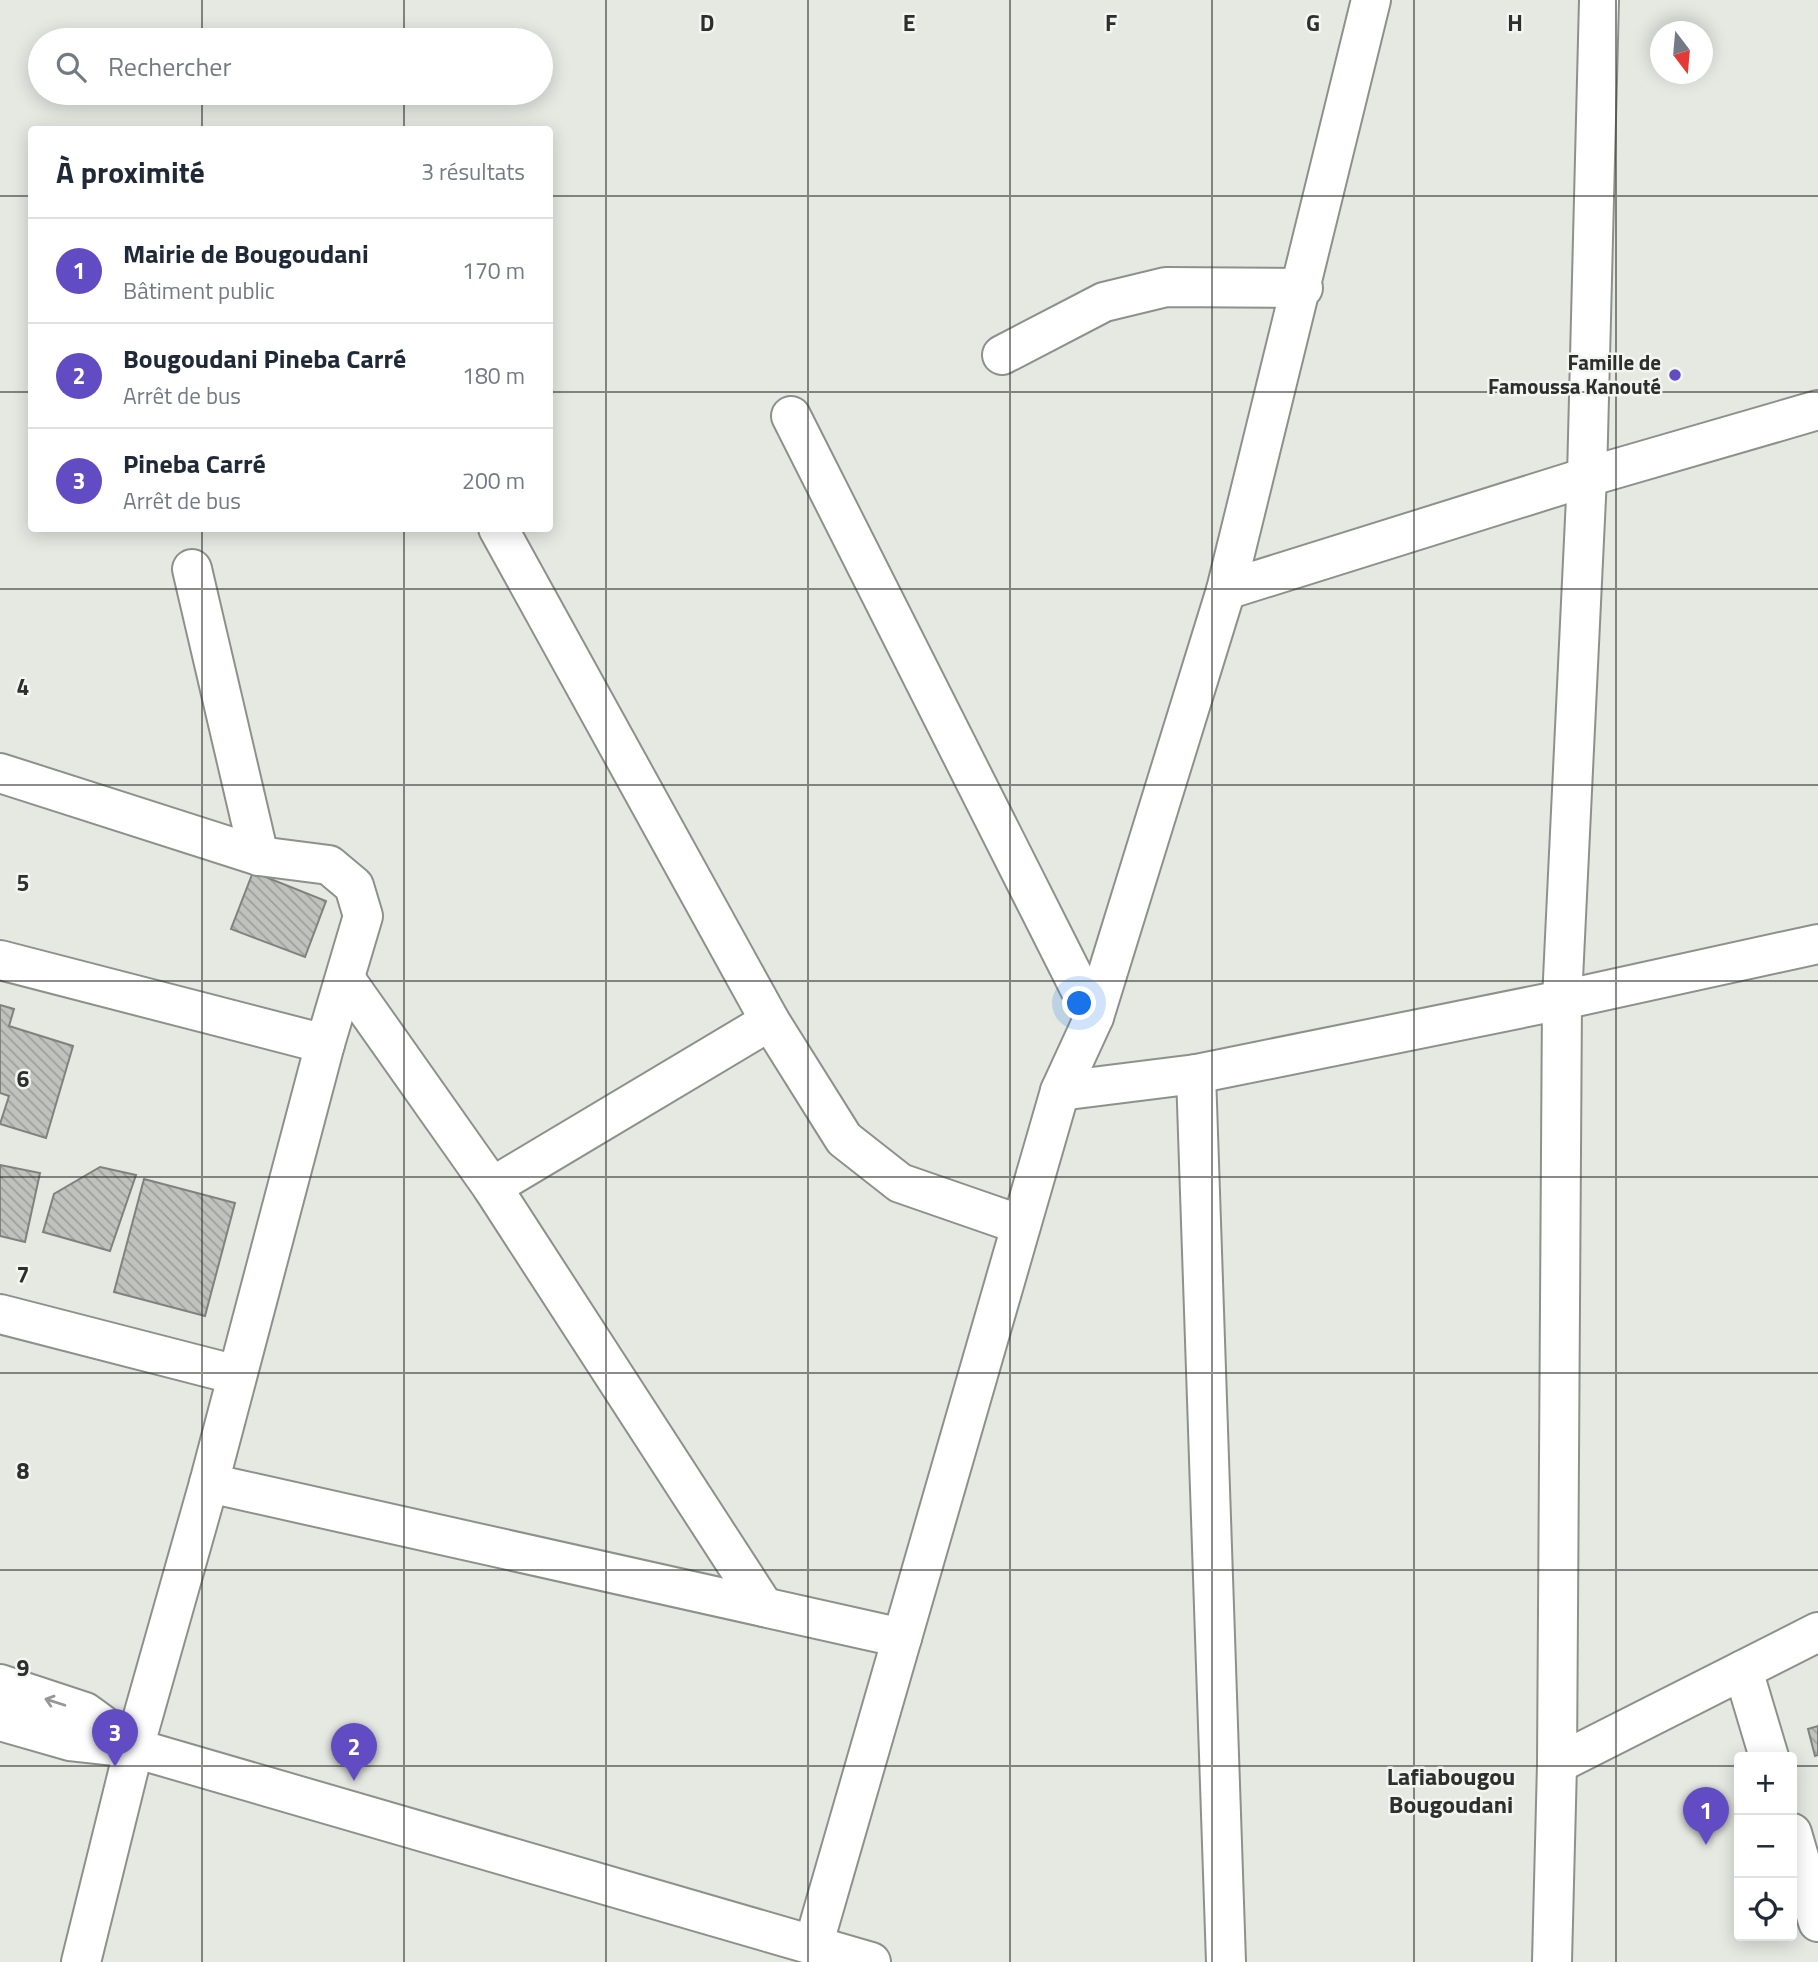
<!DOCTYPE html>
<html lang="fr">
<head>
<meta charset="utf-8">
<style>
  :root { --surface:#fff; --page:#f2f2f3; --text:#1f2937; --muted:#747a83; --line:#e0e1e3; --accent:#624cc4 }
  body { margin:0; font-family:"Titillium Web",sans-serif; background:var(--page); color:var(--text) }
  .controls { position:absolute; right:21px; bottom:21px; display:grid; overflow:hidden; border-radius:7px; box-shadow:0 4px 18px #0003 }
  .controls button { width:63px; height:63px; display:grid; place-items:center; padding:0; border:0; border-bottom:2px solid var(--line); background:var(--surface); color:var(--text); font:35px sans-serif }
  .compass { position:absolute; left:1650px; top:21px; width:63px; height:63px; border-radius:50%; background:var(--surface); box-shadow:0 4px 18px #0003; rotate:164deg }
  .you { position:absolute; left:1080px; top:1004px; width:24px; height:24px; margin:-18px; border:5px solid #fff; border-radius:50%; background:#1a73e8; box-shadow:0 0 0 10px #1a73e833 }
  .badge { display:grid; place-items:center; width:46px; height:46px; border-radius:50%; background:var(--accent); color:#fff; font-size:23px; font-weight:700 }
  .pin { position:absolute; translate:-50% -58px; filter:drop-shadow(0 2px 4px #0008) }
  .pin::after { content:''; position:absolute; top:37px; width:24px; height:21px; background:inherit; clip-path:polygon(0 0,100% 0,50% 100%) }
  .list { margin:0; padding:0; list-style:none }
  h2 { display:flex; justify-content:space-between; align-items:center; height:91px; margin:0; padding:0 28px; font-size:30px }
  h2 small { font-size:23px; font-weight:400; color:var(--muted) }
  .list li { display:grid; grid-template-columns:46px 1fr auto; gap:21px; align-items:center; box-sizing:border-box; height:105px; padding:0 28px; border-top:2px solid var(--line) }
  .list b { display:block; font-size:26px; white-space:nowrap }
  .list p { margin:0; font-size:23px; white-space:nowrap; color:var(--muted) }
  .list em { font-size:23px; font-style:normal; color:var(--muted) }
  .icon { flex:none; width:38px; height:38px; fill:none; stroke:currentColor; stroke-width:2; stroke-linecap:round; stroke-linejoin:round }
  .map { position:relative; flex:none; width:1818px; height:1962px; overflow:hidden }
  .search { position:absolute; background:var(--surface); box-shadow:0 4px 18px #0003; left:28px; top:28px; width:525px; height:77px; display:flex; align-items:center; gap:18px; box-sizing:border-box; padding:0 24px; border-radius:38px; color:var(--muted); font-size:26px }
  .panel { position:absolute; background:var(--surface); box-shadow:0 4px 18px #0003; left:28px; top:126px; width:525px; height:406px; border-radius:7px }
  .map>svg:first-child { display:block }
  .building { fill:url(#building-back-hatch); stroke:#80837d; stroke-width:2 }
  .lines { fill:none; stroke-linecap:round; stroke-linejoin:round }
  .street-casing { stroke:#8e918b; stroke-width:42 }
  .street { stroke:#fff; stroke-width:38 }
  .oneway { stroke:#969796 }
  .grid { fill:none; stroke:#2e2f2c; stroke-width:2; stroke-opacity:0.55 }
  .poi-dot { fill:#624cc4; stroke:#f2f6f0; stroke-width:2.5 }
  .labels { text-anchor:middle; stroke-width:5; stroke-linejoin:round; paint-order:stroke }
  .poi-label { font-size:21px; font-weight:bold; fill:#2e2f2c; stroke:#f2f6f0; text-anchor:end }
  .quarter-label { font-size:24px; font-weight:bold; fill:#2e2f2c; stroke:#f2f6f0 }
  .grid-label { font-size:23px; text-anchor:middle; font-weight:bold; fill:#2e2f2c; stroke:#f2f6f0; stroke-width:5; stroke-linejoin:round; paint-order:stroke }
</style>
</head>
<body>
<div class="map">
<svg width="1818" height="1962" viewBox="0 0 1818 1962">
  <defs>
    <pattern id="building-back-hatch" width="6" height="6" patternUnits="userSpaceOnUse" patternTransform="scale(1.75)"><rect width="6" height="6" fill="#c0c3bd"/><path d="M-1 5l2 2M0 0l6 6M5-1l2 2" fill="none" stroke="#9c9f9a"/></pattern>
  </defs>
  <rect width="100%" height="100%" fill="#e5e9e2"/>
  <g class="building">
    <path d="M 253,872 L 326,901 L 305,957 L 231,929 Z"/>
    <path d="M 0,1005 L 14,1009 L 9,1026 L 73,1046 L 46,1138 L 0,1124 L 9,1096 L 0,1093 Z"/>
    <path d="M 0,1165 L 40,1173 L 25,1242 L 0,1236 Z"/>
    <path d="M 100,1167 L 136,1175 L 110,1251 L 43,1232 L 54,1194 Z"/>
    <path d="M 144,1179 L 235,1203 L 205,1316 L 114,1292 Z"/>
    <path d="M 1818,1726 L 1818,1755 L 1815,1756 L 1808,1729 Z"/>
  </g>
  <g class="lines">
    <defs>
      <g id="street">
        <path d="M 1002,355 L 1104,302 L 1166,287 L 1303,288"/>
        <path d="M 791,416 L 1094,1017"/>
        <path d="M 498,528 L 770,1021 L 844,1139 L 900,1183 L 1021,1225"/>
        <path d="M 192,569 L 259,856"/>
        <path d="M 1226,590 L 1587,477 L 1818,410"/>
        <path d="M 0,773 L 259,856 L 329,865 L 354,886 L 363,916 L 325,1044 L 209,1483 L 134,1748 L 81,1962"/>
        <path d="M 0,960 L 325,1044"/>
        <path d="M 346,980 L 492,1187 L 764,1607"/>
        <path d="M 1196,1074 L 1226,1962"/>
        <path d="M 1060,1091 L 1196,1074 L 1562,1000 L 1818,944"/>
        <path d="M 492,1187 L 770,1021"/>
        <path d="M 0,1314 L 237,1375"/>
        <path d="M 209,1483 L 902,1638"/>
        <path d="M 1743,1670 L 1769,1757"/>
        <path d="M 0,1684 L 85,1712 L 133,1747"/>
        <path d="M 0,1721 L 70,1741 L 134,1748 L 871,1962"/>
        <path d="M 1557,1764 L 1818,1632"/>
        <path d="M 1792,1833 L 1818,1922"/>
        <path d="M 813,1946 L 1060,1091 L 1094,1017 L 1226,590 L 1371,0"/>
        <path d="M 1552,1962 L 1557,1764 L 1562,1000 L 1587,477 L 1599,0"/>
      </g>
    </defs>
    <use href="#street" class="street-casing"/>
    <use href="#street" class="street"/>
  </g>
  <defs><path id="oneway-shaft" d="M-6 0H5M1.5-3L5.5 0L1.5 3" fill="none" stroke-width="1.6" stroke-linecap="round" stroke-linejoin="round" transform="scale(1.75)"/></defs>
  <use class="oneway" href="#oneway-shaft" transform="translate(55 1702) rotate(-162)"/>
  <path class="grid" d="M 202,0 L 202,40M 404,0 L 404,40M 606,0 L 606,1962M 808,0 L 808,1962M 1010,0 L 1010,1962M 1212,0 L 1212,1962M 1414,0 L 1414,1962M 1616,0 L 1616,1962M 202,93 L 202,130M 404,93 L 404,130M 0,196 L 32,196M 550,196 L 1818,196M 0,392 L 32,392M 550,392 L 1818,392M 202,528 L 202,1962M 404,528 L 404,1962M 0,589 L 1818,589M 0,785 L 1818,785M 0,981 L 1818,981M 0,1177 L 1818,1177M 0,1373 L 1818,1373M 0,1570 L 1818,1570M 0,1766 L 1739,1766M 1792,1766 L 1818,1766"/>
  <circle class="poi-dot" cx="1675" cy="375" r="7"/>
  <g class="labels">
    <g class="poi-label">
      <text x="1661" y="370">Famille de<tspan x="1661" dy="24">Famoussa Kanouté</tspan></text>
    </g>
    <g class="quarter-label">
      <text x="1451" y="1785">Lafiabougou<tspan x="1451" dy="28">Bougoudani</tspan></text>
    </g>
  </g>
  <g class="grid-label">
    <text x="707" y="31">D</text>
    <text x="909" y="31">E</text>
    <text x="1111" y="31">F</text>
    <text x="1313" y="31">G</text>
    <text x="1515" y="31">H</text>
    <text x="23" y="695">4</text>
    <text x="23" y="891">5</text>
    <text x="23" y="1087">6</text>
    <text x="23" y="1283">7</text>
    <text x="23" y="1479">8</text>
    <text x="23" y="1676">9</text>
  </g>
</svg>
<div class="controls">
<button>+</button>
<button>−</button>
<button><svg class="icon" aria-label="locate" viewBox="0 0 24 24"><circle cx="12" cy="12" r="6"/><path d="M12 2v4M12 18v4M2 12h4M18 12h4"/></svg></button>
</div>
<svg class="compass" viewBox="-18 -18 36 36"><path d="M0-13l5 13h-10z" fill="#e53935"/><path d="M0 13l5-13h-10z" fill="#747a83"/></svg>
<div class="you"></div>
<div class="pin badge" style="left:1706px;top:1845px">1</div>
<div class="pin badge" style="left:354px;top:1781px">2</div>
<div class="pin badge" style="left:115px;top:1767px">3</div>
<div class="search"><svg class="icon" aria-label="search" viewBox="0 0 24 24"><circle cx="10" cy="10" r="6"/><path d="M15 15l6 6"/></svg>Rechercher</div>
<section class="panel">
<h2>À proximité<small>3 résultats</small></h2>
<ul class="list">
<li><span class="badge">1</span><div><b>Mairie de Bougoudani</b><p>Bâtiment public</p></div><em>170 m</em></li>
<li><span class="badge">2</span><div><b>Bougoudani Pineba Carré</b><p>Arrêt de bus</p></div><em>180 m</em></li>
<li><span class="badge">3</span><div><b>Pineba Carré</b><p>Arrêt de bus</p></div><em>200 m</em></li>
</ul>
</section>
</div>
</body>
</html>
